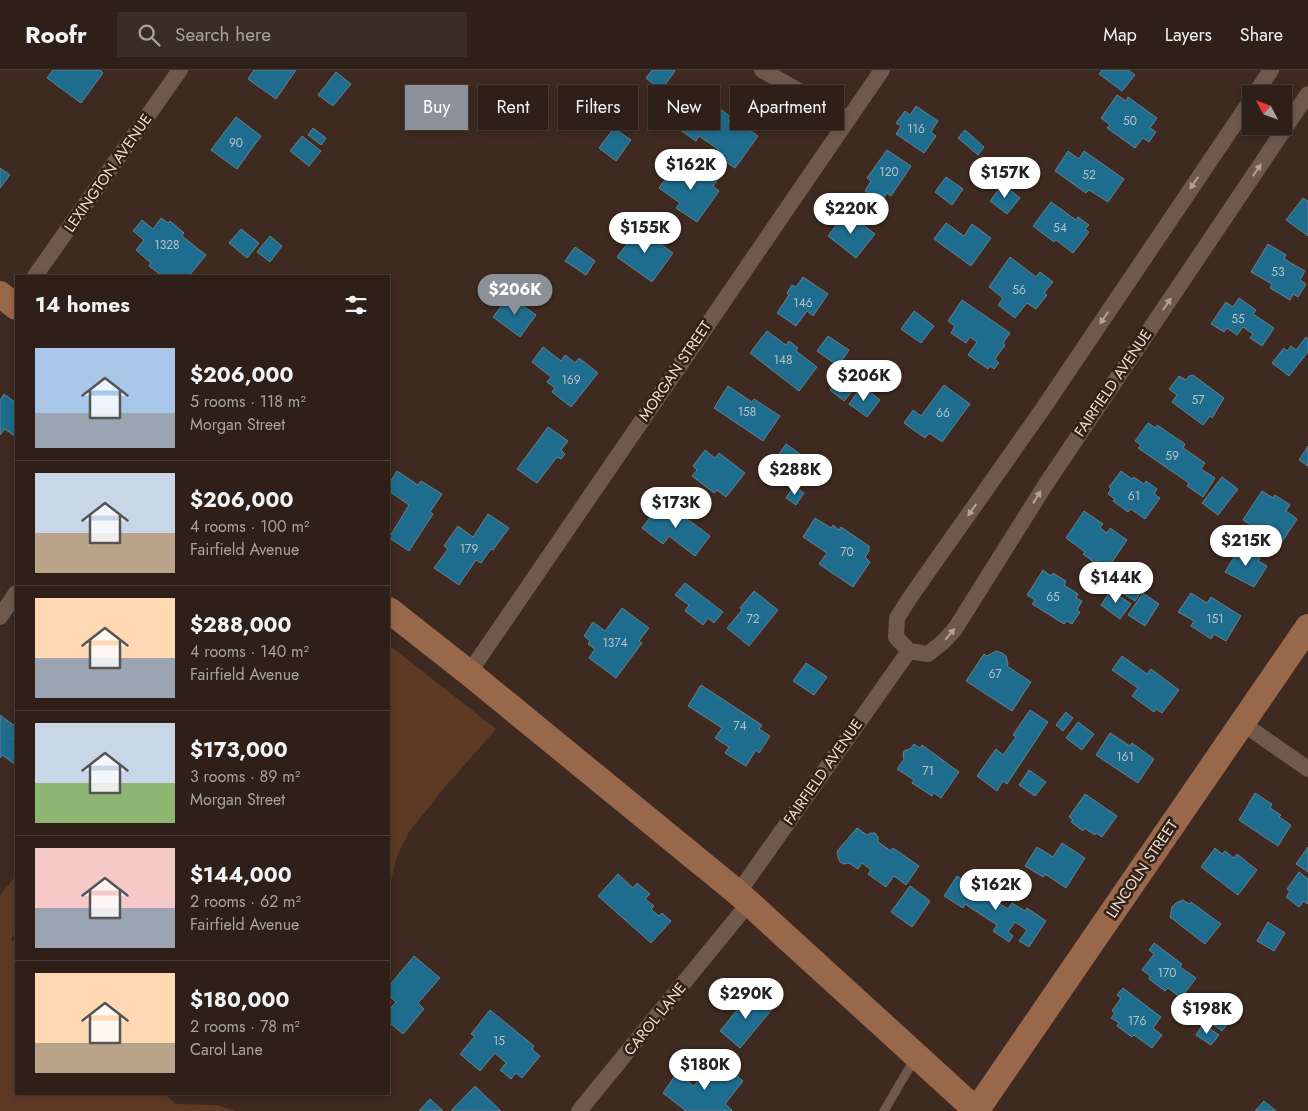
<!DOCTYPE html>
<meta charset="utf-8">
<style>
body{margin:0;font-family:Jost,sans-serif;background:#3a2d25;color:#f1f3f6;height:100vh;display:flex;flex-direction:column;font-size:19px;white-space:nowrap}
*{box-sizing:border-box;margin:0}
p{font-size:16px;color:#a7a3a2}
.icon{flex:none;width:28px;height:28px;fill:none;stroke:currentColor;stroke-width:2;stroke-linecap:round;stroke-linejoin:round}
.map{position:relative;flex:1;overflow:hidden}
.details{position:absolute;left:15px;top:205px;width:375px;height:820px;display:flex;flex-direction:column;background:#2e2018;border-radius:0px;box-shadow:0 2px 8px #0003,0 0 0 1px #493e37}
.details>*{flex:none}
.banner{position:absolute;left:405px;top:15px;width:475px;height:45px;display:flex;gap:10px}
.needle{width:32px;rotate:311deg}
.buttons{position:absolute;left:1242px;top:15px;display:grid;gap:10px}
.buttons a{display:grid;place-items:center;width:50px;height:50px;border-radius:0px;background:#2e2018;box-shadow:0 2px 8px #0003,0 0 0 1px #493e37;font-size:25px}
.price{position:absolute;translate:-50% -42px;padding:0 11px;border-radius:18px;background:#fff;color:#222;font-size:16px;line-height:32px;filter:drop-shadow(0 1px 2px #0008)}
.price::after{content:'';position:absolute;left:50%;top:30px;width:15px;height:11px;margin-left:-8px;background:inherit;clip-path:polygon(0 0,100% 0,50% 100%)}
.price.on{background:#8c9099;color:#fff}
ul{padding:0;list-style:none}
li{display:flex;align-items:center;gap:15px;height:125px;padding:0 20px}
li+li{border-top:1px solid #493e37}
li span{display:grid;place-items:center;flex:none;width:140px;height:100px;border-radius:0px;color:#555}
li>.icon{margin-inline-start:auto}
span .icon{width:60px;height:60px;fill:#fffc;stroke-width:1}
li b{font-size:21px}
h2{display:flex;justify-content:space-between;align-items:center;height:60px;padding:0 20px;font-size:21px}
.tag{padding:0 18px;border-radius:0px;background:#2e2018;box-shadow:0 2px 8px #0003,0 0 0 1px #493e37;font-size:18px;line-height:45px}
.tag.on{background:#8c9099;color:#fff}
header{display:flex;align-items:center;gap:30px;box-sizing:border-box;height:70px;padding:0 25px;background:#2e2018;border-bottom:1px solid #493e37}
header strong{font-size:24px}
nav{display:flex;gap:28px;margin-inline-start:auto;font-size:18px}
.search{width:350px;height:45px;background:#3a2d25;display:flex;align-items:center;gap:12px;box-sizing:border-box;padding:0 18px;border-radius:0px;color:#a7a3a2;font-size:19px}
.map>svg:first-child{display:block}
</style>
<header>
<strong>Roofr</strong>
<div class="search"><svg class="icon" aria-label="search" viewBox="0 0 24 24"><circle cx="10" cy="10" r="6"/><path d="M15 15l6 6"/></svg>Search here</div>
<nav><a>Map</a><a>Layers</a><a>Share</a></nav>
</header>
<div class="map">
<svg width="1308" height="1041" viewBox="0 0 1308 1041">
<rect width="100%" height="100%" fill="#3e2a20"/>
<path fill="#5e3a25" d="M 389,575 L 496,659 L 445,717 L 409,762 L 397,786 L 389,819 Z
M 16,805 L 16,861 L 11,869 L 16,874 L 16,1024 L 165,1024 L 176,1034 L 217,1035 L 236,1041 L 0,1041 L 0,826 Z"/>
<path fill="#1e6d8e" stroke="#68808c" d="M 53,0 L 100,0 L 103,3 L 81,33 L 47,8 Z
M 254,0 L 296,0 L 276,29 L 248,9 Z
M 652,0 L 674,0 L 675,1 L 661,20 L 646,8 Z
M 1102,0 L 1128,0 L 1135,5 L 1122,21 L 1099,4 Z
M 336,2 L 351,14 L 333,36 L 318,25 Z
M 1117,25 L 1126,31 L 1128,27 L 1157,48 L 1150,58 L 1156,62 L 1149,72 L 1143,68 L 1135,78 L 1107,58 L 1110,55 L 1101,48 Z
M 685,31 L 690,35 L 692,33 L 699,38 L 701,35 L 711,42 L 713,40 L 719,44 L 722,40 L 730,47 L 728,51 L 734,55 L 737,51 L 758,66 L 735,98 L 714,84 L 718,79 L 699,66 L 696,71 L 676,57 L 678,54 L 672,49 Z
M 916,36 L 938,51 L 931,62 L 936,66 L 924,83 L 896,64 L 901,56 L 896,53 L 905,41 L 910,45 Z
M 236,47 L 261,66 L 237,99 L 211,80 Z
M 313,58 L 326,68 L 321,75 L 308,65 Z
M 614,58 L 631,70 L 616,91 L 599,78 Z
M 965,60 L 984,77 L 978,85 L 958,68 Z
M 302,66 L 321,81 L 309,96 L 290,81 Z
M 887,80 L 911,96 L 891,126 L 887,123 L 881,132 L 865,121 L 871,111 L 867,108 Z
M 1068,81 L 1079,89 L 1084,81 L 1124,109 L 1108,132 L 1089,120 L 1086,123 L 1055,101 Z
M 675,96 L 691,107 L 695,102 L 700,106 L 707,97 L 720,107 L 713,116 L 719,121 L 697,152 L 676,138 L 680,133 L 659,118 Z
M 0,98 L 10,105 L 0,118 Z
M 946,107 L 963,119 L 952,135 L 935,122 Z
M 1003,114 L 1020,128 L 1007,144 L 990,131 Z
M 1303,128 L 1308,131 L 1308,166 L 1286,150 Z
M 1051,132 L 1076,150 L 1078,147 L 1089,155 L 1085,159 L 1089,162 L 1073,183 L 1056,170 L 1054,172 L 1033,156 Z
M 846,142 L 875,164 L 856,188 L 828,166 Z
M 161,148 L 168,153 L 170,151 L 184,163 L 182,166 L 206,185 L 189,206 L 170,206 L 167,204 L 165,206 L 162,206 L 149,196 L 151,193 L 136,180 L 144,170 L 133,161 L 142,150 L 153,159 Z
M 946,153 L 964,166 L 972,154 L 991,168 L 971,196 L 934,169 Z
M 636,156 L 673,183 L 652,212 L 617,187 L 627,174 L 624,173 Z
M 241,159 L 259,173 L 247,188 L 229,173 Z
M 270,166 L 282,176 L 270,192 L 257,182 Z
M 1268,174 L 1286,185 L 1284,189 L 1305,201 L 1300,210 L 1306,214 L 1298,227 L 1293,224 L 1290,230 L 1270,218 L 1272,214 L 1251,202 Z
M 575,177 L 595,191 L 586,205 L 565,191 Z
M 1010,187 L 1036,207 L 1040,202 L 1053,212 L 1044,223 L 1047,225 L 1036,239 L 1027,233 L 1015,248 L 998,235 L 1003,228 L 989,217 Z
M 803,207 L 828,224 L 813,246 L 807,241 L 796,256 L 777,243 L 789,225 L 787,223 L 792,215 L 796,217 Z
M 509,226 L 536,245 L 520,267 L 493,247 Z
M 1239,228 L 1256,240 L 1253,244 L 1274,258 L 1262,276 L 1250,268 L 1253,264 L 1243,257 L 1237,265 L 1227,258 L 1224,262 L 1211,254 L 1226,232 L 1233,237 Z
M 962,230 L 1010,263 L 1003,273 L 1005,275 L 995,289 L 999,293 L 994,299 L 990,296 L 988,299 L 968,285 L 977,272 L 970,267 L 966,273 L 951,263 L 955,256 L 948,251 Z
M 914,241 L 934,256 L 921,273 L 901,259 Z
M 767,261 L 786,275 L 789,271 L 798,278 L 796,281 L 817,297 L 799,321 L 750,283 Z
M 828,266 L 849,280 L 838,296 L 817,281 Z
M 1306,267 L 1308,269 L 1308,282 L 1289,306 L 1272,293 L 1284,278 L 1287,281 L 1291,276 L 1296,280 Z
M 543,277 L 561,291 L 565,285 L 575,293 L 579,288 L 598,303 L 571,337 L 552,322 L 555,318 L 547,312 L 551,307 L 532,292 Z
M 846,301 L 860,312 L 844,331 L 830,320 Z
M 1193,305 L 1224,328 L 1212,348 L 1210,346 L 1203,355 L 1172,332 L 1177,325 L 1169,319 L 1179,306 L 1186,310 L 1189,306 Z
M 944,315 L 970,334 L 942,372 L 929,363 L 925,368 L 904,353 L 913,340 L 921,346 Z
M 728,316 L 752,332 L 754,329 L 780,346 L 763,371 L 714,338 Z
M 862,316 L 880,330 L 867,347 L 849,334 Z
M 4,324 L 16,333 L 16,367 L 5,359 L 0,365 L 0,330 Z
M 1148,353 L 1156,358 L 1157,355 L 1185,374 L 1183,378 L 1205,393 L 1201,399 L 1215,408 L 1203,427 L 1187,416 L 1189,413 L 1138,378 L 1141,375 L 1135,371 Z
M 548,357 L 568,371 L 561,380 L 565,384 L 561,389 L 557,387 L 537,413 L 517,399 Z
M 786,374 L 803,386 L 791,403 L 774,391 Z
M 1308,376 L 1308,396 L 1299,390 Z
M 705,380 L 715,388 L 719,383 L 745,403 L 726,427 L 717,420 L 714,423 L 692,406 L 697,400 L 693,396 Z
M 397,401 L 418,415 L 421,411 L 442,424 L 430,442 L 433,444 L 409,481 L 389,468 L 409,435 L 389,421 L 389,414 Z
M 1121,401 L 1132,409 L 1134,407 L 1144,414 L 1146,411 L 1157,419 L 1154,424 L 1160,428 L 1145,449 L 1131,439 L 1128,442 L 1113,431 L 1115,429 L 1108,424 L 1111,419 L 1109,417 Z
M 1222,407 L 1238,419 L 1218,445 L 1202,433 Z
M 794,416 L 804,423 L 796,435 L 786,428 Z
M 1262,421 L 1273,428 L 1275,425 L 1290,435 L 1286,441 L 1297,449 L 1282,472 L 1266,462 L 1265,464 L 1243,450 Z
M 663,431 L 710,466 L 695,486 L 669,466 L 663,474 L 642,458 Z
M 1084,441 L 1103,454 L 1100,458 L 1107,463 L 1110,458 L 1127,470 L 1108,498 L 1097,490 L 1095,493 L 1083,484 L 1085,482 L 1066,468 Z
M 488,444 L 509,458 L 493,480 L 491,479 L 481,493 L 476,490 L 459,515 L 434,498 L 448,479 L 444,476 L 458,456 L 473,467 Z
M 815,448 L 831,458 L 833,455 L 839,460 L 841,457 L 869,476 L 869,481 L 865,487 L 870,492 L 853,517 L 819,494 L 827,483 L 803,467 Z
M 1241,476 L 1260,488 L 1258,491 L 1267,496 L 1254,517 L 1225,502 Z
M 1133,493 L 1152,505 L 1135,531 L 1116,519 Z
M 1043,500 L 1051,506 L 1053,503 L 1066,511 L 1064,515 L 1078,524 L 1076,528 L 1082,531 L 1077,540 L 1080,542 L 1072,554 L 1067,551 L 1064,554 L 1032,534 L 1035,530 L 1027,525 Z
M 685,513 L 723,542 L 714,553 L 708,548 L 703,555 L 685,541 L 689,535 L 675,525 Z
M 1111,520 L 1131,534 L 1120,549 L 1101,535 Z
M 754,521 L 778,540 L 749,576 L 727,558 L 742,540 L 740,538 Z
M 1143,523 L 1159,534 L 1145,556 L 1128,545 Z
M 1191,523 L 1207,533 L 1211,527 L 1241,546 L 1226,571 L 1214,564 L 1211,569 L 1191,556 L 1194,551 L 1178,542 Z
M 622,538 L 649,558 L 639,571 L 642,573 L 616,608 L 589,588 L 595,579 L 588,574 L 590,571 L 584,566 L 593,552 L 605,561 Z
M 996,581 L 1002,583 L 1006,586 L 1008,594 L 1007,596 L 1031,612 L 1012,641 L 966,611 L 984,584 L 987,586 Z
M 1122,586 L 1147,604 L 1151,599 L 1179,620 L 1162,643 L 1156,639 L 1154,642 L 1132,626 L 1138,618 L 1112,600 Z
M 806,593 L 827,607 L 814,625 L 793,611 Z
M 701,615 L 762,655 L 759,659 L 770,666 L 759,683 L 756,680 L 746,696 L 725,683 L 729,677 L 715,668 L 722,658 L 688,636 Z
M 1030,640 L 1048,652 L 1007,714 L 1003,711 L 997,721 L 977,706 L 996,679 L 1003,685 L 1016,667 L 1013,665 Z
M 1066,642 L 1073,648 L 1063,661 L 1056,655 Z
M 0,645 L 16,657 L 16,665 L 13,669 L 16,671 L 16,695 L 2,685 L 0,688 Z
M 1078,652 L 1094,664 L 1082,680 L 1066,668 Z
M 1110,663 L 1130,676 L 1132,673 L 1154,689 L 1138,713 L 1096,685 Z
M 914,674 L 920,678 L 922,675 L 959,702 L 941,728 L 934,723 L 932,726 L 912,713 L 914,710 L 897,699 L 904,689 L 903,685 L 904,681 L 911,678 Z
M 1029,700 L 1046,712 L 1035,726 L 1019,715 Z
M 1255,723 L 1272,734 L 1270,738 L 1281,745 L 1279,747 L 1291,755 L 1278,776 L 1239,750 Z
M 1085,724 L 1117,746 L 1102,767 L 1096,763 L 1095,765 L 1084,758 L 1083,761 L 1071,752 L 1073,750 L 1069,747 Z
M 857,758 L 867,765 L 871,763 L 875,763 L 878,767 L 878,772 L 891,781 L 893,778 L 919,796 L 906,815 L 894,806 L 886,817 L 868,804 L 871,800 L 862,793 L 858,799 L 849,793 L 844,794 L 840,792 L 837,784 L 838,780 Z
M 1062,773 L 1085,788 L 1066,818 L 1045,804 L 1043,807 L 1025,796 L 1037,777 L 1053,787 Z
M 1308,777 L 1308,802 L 1296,794 Z
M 1215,778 L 1222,784 L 1225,781 L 1234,788 L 1237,784 L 1257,800 L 1238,825 L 1201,797 Z
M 1299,802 L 1308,809 L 1308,833 L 1307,834 L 1304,831 L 1299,837 L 1286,827 L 1290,821 L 1287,819 Z
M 618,804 L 633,818 L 637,813 L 650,824 L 645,829 L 654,836 L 651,839 L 659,846 L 662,843 L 671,851 L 651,873 L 598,826 Z
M 957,806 L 1008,839 L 1012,833 L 1025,841 L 1027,838 L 1046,851 L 1029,877 L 1019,871 L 1027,860 L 1015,852 L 1008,862 L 1013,866 L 1009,872 L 993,861 L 997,855 L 965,834 L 963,838 L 944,826 Z
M 910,816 L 930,831 L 912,857 L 891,842 Z
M 1183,830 L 1189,834 L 1191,832 L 1221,854 L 1205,874 L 1170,847 L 1172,837 L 1176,833 Z
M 1268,852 L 1285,863 L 1274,881 L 1257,871 Z
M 1154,873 L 1182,894 L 1180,897 L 1196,908 L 1181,928 L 1168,918 L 1165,921 L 1149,909 L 1150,906 L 1142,900 L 1154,884 L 1149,880 Z
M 414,886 L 440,908 L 418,933 L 424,939 L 403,964 L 389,952 L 389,940 L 396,932 L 389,926 L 389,916 Z
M 1123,918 L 1161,947 L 1153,958 L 1162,965 L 1152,978 L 1134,965 L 1132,967 L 1117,956 L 1119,953 L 1111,948 L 1115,943 L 1112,941 L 1121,928 L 1117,925 Z
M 754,922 L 773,938 L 740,978 L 720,961 L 737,940 L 736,939 L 741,933 L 743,935 Z
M 490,940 L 534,976 L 532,979 L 540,986 L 522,1008 L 516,1003 L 511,1009 L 500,1000 L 506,993 L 495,983 L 480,1001 L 460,984 L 475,966 L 471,964 Z
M 1219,944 L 1229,952 L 1222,961 L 1212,954 Z
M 1203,954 L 1219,965 L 1211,975 L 1196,965 Z
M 721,993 L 743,1011 L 725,1034 L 732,1040 L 731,1041 L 686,1041 L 663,1023 L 677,1003 L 694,1016 L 700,1008 L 705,1012 Z
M 475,1016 L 501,1041 L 451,1041 Z
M 430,1029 L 443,1041 L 419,1041 Z
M 1264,1031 L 1276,1041 L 1255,1041 Z"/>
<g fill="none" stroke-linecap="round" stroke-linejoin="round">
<path stroke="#6f594d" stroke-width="9" d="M 884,1041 L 915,988"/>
<path stroke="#6f594d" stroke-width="16" d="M 762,0 L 847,48
M 1255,24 L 1271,0
M 1251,30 L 1042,340 L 911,526 L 897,548 L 896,567 L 909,581 L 928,584 L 943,572 L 955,559 L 1046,414 L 1308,24
M 35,206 L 180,0
M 0,547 L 16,523
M 469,603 L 882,0
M 1242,653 L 1308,699
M 738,823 L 909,581
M 579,1041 L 749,833"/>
<path stroke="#99674a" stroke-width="26" d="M 0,224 L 16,237
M 389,540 L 469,603 L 738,823 L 977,1041
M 976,1041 L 1308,557"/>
</g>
<defs><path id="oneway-solid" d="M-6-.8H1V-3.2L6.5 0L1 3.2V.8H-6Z" transform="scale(1.25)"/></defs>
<g fill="#b4a399">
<use href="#oneway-solid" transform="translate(1257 100) rotate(-56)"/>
<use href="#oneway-solid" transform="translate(1194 113) rotate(124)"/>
<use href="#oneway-solid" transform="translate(1167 234) rotate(-56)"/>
<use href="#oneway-solid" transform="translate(1104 248) rotate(124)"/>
<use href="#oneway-solid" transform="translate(1037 427) rotate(-58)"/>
<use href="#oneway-solid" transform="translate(972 440) rotate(125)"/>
<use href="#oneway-solid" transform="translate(950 564) rotate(-51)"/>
</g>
<g text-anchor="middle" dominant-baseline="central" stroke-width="5" stroke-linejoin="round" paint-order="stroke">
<g font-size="12" fill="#b8c2c6">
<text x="1130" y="51">50</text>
<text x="916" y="59">116</text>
<text x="236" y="73">90</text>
<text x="889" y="102">120</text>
<text x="1089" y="105">52</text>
<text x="1060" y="158">54</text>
<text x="167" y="175">1328</text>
<text x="1278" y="202">53</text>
<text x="1019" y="220">56</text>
<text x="803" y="233">146</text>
<text x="1238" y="249">55</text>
<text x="783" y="290">148</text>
<text x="571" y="310">169</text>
<text x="1198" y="330">57</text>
<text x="747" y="342">158</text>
<text x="943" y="343">66</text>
<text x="1172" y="386">59</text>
<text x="1134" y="426">61</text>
<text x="469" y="479">179</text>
<text x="847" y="482">70</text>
<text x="1053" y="527">65</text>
<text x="753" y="549">72</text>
<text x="1215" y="549">151</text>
<text x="615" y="573">1374</text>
<text x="995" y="604">67</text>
<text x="740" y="656">74</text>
<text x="1125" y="687">161</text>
<text x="928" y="701">71</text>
<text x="1167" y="903">170</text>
<text x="1137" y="951">176</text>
<text x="499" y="971">15</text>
</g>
<g font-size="15" fill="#ecdfd8" stroke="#332116">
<text transform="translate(108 103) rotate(-55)">LEXINGTON AVENUE</text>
<text transform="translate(675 301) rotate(-56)">MORGAN STREET</text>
<text transform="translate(1113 313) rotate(-56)">FAIRFIELD AVENUE</text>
<text transform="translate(823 702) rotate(-55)">FAIRFIELD AVENUE</text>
<text transform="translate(1142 799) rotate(-56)">LINCOLN STREET</text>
<text transform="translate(655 949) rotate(-51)">CAROL LANE</text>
</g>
</g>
</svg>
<div class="buttons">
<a><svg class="needle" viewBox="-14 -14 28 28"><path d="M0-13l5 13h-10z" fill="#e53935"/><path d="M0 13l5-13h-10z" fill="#a7a3a2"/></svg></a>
</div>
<b class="price" style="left:691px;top:121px">$162K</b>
<b class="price" style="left:1005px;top:129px">$157K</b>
<b class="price" style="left:851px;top:165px">$220K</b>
<b class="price" style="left:645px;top:184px">$155K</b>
<b class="price on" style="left:515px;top:246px">$206K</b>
<b class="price" style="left:864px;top:332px">$206K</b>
<b class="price" style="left:795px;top:426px">$288K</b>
<b class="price" style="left:676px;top:459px">$173K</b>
<b class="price" style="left:1246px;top:497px">$215K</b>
<b class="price" style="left:1116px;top:534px">$144K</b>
<b class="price" style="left:996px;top:841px">$162K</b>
<b class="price" style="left:746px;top:950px">$290K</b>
<b class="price" style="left:1207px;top:965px">$198K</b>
<b class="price" style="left:705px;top:1021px">$180K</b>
<div class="banner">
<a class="tag on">Buy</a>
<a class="tag">Rent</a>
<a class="tag">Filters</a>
<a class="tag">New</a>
<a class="tag">Apartment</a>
</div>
<section class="details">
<h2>14 homes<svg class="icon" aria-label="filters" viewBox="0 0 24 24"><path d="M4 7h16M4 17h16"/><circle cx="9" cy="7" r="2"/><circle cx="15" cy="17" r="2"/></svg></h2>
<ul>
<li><span style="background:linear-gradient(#a9c7e8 65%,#9aa5b1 0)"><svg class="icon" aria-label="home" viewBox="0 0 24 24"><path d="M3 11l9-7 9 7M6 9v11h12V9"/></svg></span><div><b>$206,000</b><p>5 rooms · 118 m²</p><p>Morgan Street</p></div></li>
<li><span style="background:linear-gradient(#c9d6e8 60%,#b9a48a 0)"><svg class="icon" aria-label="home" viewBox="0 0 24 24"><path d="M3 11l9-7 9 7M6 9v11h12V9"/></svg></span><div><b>$206,000</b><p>4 rooms · 100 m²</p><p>Fairfield Avenue</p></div></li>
<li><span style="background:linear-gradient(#ffd9b3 60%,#9aa5b1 0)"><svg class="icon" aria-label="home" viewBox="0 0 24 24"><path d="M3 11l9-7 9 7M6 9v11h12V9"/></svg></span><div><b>$288,000</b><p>4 rooms · 140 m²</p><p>Fairfield Avenue</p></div></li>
<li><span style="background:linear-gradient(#c9d6e8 60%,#8fb573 0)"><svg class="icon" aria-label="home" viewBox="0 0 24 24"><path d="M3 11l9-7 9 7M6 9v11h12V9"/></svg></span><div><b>$173,000</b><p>3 rooms · 89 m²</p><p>Morgan Street</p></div></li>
<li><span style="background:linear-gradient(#f6c9c9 60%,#9aa5b1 0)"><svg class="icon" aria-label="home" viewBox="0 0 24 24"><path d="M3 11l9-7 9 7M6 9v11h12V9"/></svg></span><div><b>$144,000</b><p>2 rooms · 62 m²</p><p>Fairfield Avenue</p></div></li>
<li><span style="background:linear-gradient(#ffd9b3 70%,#b9a48a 0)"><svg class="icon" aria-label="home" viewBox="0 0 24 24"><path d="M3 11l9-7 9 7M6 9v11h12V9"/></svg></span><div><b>$180,000</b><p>2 rooms · 78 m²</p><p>Carol Lane</p></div></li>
</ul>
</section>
</div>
